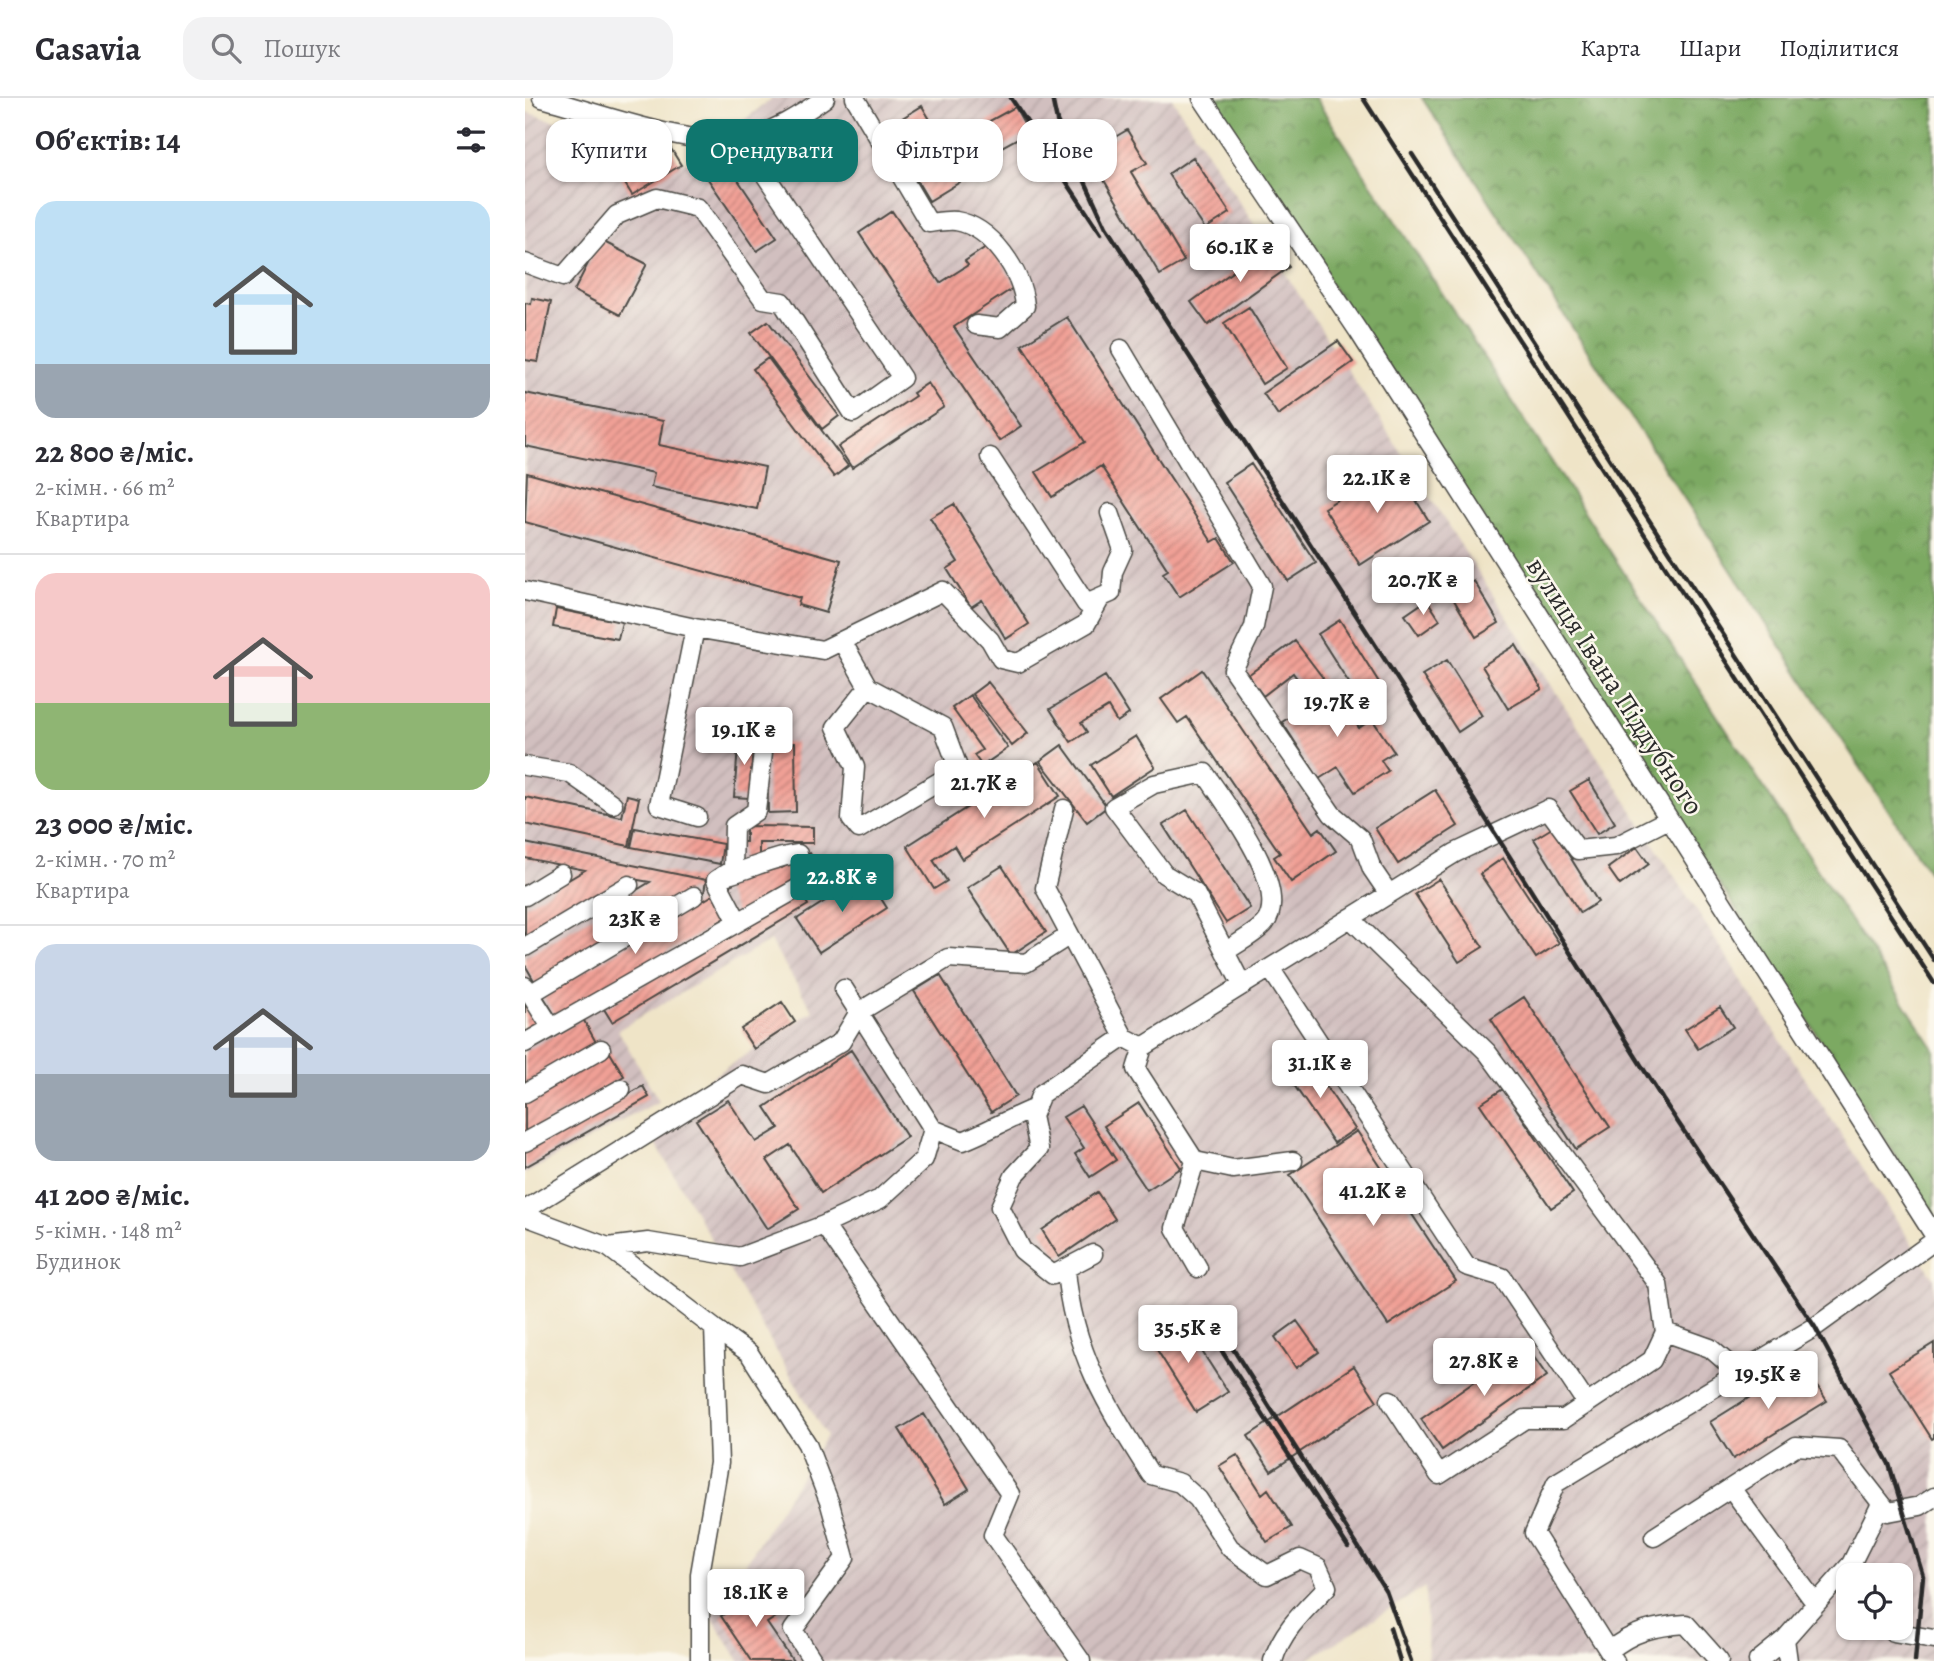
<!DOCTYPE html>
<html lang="uk">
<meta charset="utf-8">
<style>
body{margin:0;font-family:Alegreya,serif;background:#f2f2f3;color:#2b2b33;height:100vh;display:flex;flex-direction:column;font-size:26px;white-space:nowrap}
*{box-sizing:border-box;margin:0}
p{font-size:23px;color:#7c7c81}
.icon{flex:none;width:38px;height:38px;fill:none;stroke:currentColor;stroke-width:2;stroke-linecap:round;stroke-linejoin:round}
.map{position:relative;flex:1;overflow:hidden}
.sheet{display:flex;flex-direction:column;background:#fff;width:525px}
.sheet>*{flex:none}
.hud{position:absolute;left:21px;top:21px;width:665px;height:63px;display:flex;gap:14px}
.tools{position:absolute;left:1311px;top:1465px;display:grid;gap:14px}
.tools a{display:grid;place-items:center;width:77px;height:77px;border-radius:14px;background:#fff;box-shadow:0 2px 5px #0004;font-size:35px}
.price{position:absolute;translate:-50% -60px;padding:0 16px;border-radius:7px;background:#fff;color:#222;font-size:23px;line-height:46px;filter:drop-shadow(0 2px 4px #0008)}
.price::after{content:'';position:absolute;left:50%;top:42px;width:21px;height:16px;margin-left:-10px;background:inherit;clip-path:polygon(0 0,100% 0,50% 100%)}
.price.active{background:#0f766e;color:#fff}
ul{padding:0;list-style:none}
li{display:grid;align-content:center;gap:14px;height:371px;padding:0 35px}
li+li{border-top:2px solid #e1e1e2}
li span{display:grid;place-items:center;height:217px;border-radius:21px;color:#555}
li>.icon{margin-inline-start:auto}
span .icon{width:126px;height:126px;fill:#fffc;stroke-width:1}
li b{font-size:30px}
h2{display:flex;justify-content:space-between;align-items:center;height:84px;padding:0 35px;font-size:30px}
.tag{padding:0 24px;border-radius:21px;background:#fff;box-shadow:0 2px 5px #0004;font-size:24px;line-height:63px}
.tag.active{background:#0f766e;color:#fff}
header{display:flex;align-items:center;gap:42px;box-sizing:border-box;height:98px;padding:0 35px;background:#fff;border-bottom:2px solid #e1e1e2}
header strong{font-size:33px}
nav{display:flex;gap:38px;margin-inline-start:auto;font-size:24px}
.search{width:490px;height:63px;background:#f2f2f3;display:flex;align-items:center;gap:18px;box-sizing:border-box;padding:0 24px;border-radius:21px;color:#7c7c81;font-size:26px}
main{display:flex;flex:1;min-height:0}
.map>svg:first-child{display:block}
</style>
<header>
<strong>Casavia</strong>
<div class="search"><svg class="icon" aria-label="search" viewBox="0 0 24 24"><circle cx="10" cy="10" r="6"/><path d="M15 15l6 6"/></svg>Пошук</div>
<nav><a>Карта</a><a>Шари</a><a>Поділитися</a></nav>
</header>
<main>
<section class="sheet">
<h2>Об’єктів: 14<svg class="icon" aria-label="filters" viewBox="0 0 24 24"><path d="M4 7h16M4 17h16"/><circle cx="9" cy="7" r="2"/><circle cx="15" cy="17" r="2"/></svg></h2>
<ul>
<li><span style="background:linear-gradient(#bfe0f5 75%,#9aa5b1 0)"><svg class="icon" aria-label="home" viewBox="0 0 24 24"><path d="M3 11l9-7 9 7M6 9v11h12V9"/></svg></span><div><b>22 800 ₴/міс.</b><p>2-кімн. · 66 m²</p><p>Квартира</p></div></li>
<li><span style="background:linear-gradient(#f6c9c9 60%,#8fb573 0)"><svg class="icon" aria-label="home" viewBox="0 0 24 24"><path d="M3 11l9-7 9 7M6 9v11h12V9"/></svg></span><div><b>23 000 ₴/міс.</b><p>2-кімн. · 70 m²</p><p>Квартира</p></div></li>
<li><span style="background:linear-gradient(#c9d6e8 60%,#9aa5b1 0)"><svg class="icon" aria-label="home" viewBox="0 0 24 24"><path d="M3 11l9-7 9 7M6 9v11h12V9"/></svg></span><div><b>41 200 ₴/міс.</b><p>5-кімн. · 148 m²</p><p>Будинок</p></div></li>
</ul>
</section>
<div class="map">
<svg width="1409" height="1563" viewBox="0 0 1409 1563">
<defs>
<pattern id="industrial-furrows" width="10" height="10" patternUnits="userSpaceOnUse" patternTransform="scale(1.75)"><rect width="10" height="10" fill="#d1bfbf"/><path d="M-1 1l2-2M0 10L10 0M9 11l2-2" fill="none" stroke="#b4a4a4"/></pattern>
<pattern id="forest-crowns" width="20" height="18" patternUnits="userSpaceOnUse" patternTransform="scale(1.75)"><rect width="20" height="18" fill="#7ca962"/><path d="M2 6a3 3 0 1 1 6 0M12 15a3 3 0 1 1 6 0" fill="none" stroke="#668a51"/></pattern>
<pattern id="building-hatch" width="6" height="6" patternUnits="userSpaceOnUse" patternTransform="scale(1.75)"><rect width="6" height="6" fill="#f1a096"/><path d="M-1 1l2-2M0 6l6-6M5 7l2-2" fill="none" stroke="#c3837b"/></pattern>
</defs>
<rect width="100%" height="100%" fill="#fbf7ec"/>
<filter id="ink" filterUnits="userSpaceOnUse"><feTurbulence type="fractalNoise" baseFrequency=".0143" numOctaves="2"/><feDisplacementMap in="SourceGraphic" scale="14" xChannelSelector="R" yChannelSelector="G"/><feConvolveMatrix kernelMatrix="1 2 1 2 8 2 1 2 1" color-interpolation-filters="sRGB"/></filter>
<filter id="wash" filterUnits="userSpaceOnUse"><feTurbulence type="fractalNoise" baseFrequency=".00686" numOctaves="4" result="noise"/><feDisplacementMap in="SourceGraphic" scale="28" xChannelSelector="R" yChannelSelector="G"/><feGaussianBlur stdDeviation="1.57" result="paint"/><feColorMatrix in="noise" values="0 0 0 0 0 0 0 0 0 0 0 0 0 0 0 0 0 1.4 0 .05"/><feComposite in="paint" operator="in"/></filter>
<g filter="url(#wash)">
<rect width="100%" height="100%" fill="#efe4c7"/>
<path fill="url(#industrial-furrows)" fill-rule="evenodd" d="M 248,0 L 647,0 L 1409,1180 L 1409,1563 L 903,1563 L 900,1489 L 781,1563 L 214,1563 L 187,1519 L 301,1338 L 118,1024 L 288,913 L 245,843 L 93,932 L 134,1003 L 0,1076 L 0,18 L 1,14 L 162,65 ZM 1323,1477 L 1376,1477 L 1376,1530 L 1323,1530 Z"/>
<path fill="url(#forest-crowns)" stroke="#546a46" stroke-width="2" d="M 685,0 L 790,0 L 1409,951 L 1409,1117 Z
M 897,0 L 1409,0 L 1409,782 Z"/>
<g id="blocks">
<path fill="url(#building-hatch)" d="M 397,8 L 440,81 L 404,103 L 361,30 Z
M 490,9 L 504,34 L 475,50 L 461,25 Z
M 602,32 L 622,65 L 606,74 L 659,163 L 635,177 L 563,55 Z
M 143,46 L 156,67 L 107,97 L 94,76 Z
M 668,59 L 705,115 L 680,131 L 643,76 Z
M 203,67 L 252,140 L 232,153 L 183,81 Z
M 367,113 L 415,185 L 443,167 L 440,163 L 464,147 L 491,188 L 429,229 L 496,328 L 474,343 L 334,135 Z
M 75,142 L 122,166 L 95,217 L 49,193 Z
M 747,145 L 764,169 L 683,227 L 666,204 Z
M 7,200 L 26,204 L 13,264 L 0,262 L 0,205 L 6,206 Z
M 724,209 L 762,270 L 737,286 L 699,225 Z
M 542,219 L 687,444 L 694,440 L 709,464 L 654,499 L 638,475 L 643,472 L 576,368 L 527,399 L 511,374 L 560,344 L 497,247 Z
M 243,223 L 314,318 L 297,331 L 226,235 Z
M 813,243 L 828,264 L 753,317 L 738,295 Z
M 243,260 L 323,368 L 309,379 L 228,271 Z
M 403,285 L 419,309 L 327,370 L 313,349 L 390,298 L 388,295 Z
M 0,295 L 138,323 L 134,347 L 240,369 L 232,411 L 126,389 L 129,375 L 0,348 Z
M 726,366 L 791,465 L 763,483 L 699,384 Z
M 869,367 L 904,423 L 835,467 L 799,410 Z
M 2,375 L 316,462 L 301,515 L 273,507 L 275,500 L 0,424 Z
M 429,406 L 504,526 L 481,541 L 457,502 L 446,509 L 422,471 L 433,464 L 405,420 Z
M 949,483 L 974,525 L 951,539 L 926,497 Z
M 902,502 L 915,522 L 894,537 L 880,517 Z
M 31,511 L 97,524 L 93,541 L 28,529 Z
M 815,522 L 855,586 L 833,599 L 793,536 Z
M 770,543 L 798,580 L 781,593 L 768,575 L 738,598 L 723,577 Z
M 991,547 L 1017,591 L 983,611 L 957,568 Z
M 922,562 L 957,618 L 933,634 L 897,577 Z
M 677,572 L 788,735 L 795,730 L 811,753 L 766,784 L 749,759 L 755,755 L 662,619 L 653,625 L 636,601 Z
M 580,578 L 604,616 L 592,624 L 583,609 L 556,625 L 562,634 L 546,644 L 525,611 Z
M 803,583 L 834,630 L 847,621 L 869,654 L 856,662 L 863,673 L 830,694 L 813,669 L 794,681 L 757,624 L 776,612 L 771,604 Z
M 463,584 L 503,635 L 487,648 L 447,596 Z
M 445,597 L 483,650 L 457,668 L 449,657 L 457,652 L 427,610 Z
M 214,637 L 229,639 L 224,700 L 209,699 Z
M 611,638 L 630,669 L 586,698 L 566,667 Z
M 242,645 L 270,645 L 271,714 L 243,715 Z
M 537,647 L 582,709 L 562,724 L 515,663 Z
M 513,664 L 535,698 L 437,761 L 429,748 L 408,762 L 422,783 L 409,791 L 382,748 Z
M 1064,682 L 1090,725 L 1072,736 L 1045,693 Z
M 910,692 L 933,728 L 873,766 L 850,730 Z
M 102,697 L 114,700 L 104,748 L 0,726 L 0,699 L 97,719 Z
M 662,712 L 725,810 L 701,825 L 638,727 Z
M 221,728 L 288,729 L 288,745 L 234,745 L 234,763 L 216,763 L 216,744 L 221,744 Z
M 110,730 L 198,746 L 195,766 L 106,749 Z
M 1027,730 L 1073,804 L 1055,815 L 1009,741 Z
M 0,745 L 181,782 L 179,795 L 165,792 L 11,886 L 0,867 L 0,859 L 125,784 L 102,780 L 0,841 L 0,808 L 60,772 L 0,760 Z
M 1112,749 L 1124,766 L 1095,787 L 1083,770 Z
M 285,755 L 294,773 L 212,816 L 199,790 L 253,762 L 257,770 Z
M 978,760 L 1034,845 L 1011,860 L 955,776 Z
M 477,768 L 521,834 L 486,857 L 442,790 Z
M 341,777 L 362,810 L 294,854 L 272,821 Z
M 914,781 L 958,849 L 934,864 L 890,796 Z
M 277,796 L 283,807 L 87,924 L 79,911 L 262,800 Z
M 188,797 L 202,819 L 32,920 L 18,898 Z
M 415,877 L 491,998 L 466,1014 L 389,893 Z
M 999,899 L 1085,1029 L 1051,1051 L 966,921 Z
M 0,903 L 15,928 L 0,937 Z
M 257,904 L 270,924 L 229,951 L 216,931 Z
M 1195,909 L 1208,929 L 1173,951 L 1160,931 Z
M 58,921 L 72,946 L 0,987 L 0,954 Z
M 326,952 L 382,1039 L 296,1095 L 265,1047 L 242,1062 L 274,1111 L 242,1131 L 171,1022 L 203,1002 L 231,1044 L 254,1030 L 240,1009 Z
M 84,953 L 99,978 L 0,1037 L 0,1003 Z
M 781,959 L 830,1031 L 809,1045 L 760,974 Z
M 118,988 L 124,999 L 0,1069 L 0,1054 Z
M 978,991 L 1048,1095 L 1026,1110 L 955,1006 Z
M 614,1005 L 656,1070 L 622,1092 L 579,1028 Z
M 556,1008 L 591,1062 L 565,1079 L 550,1056 L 559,1050 L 538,1019 Z
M 832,1033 L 931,1183 L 863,1227 L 765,1077 Z
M 572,1094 L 590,1121 L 534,1159 L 517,1132 Z
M 655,1219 L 703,1294 L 671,1314 L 624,1239 Z
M 772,1223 L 794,1254 L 771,1270 L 750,1239 Z
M 1409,1245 L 1409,1340 L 1407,1341 L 1364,1273 Z
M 1001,1248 L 1022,1278 L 917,1352 L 896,1321 Z
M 1278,1266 L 1302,1303 L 1208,1361 L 1185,1324 Z
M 829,1268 L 852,1303 L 746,1373 L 723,1338 Z
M 399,1316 L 444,1391 L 420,1406 L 374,1331 Z
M 712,1357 L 737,1396 L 743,1391 L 767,1429 L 742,1444 L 694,1368 Z
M 237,1491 L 254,1517 L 242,1525 L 268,1563 L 226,1563 L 196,1518 Z"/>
</g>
</g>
<g filter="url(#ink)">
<use href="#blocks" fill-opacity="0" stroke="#484742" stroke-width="2"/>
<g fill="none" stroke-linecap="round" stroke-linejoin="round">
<defs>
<path id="minor" d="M 17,0 C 67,13 170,51 218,41 C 249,34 274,18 300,0
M 330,0 L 404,125 C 412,124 423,122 431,123 C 467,129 497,174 500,208 L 475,230 L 451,227
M 677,0 L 834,234 L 1409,1137
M 0,165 L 38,179 L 92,117 L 132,100 L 173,110 L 238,201 L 257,204 L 328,315 L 377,280 L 216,41
M 596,251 L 737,488 L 729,529 L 708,572 L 807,716 L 836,741 L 847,771 L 864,796
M 465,359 L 561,506 L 586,495 L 588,474 L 598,452 L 585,415
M 0,493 L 170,530 L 298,552 L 418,493 L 465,542 L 476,561 L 493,565 L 561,526 L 575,501
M 170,530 L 134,707 L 172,719
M 317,543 L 343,589 L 311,629 L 330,669 L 326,721 L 334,731 L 434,672 L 418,629 L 343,589
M 0,668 L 44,675 L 88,706
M 539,711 L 520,790 L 599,939 L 618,949 L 930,755 L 1023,711 L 1053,752 L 1091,748 L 1144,721
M 199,778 C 225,772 246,759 273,756
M 0,798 L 36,776
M 825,820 L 962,954 L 1133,1186 L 1140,1234 L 1185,1250 L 1214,1275
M 212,822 L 191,782 L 208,771 L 209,728 L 231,713 L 238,654
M 0,849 L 104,787
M 700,854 C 712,845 731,836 740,825 C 767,790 699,705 680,675 L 629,686 L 589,709 L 639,776 L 670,795 L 717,887
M 745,870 L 941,1168 L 977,1179 L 1062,1306
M 0,888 L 26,929
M 5,896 L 169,798
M 0,945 L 291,780
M 618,949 L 611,971 L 670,1063 L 708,1071 L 768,1063
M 0,995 L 76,951
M 408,1031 L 438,1043 C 463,1033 485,1020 510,1010
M 0,1044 L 96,991
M 670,1063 L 650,1130 L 673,1170
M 0,1112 L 217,977 L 244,986 L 316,944 L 334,914 L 423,860 L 501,865 L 545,837
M 0,1118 L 83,1149 L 189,1230 L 194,1365 L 175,1476 L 175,1563
M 299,1127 L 485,1396 L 468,1437 L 556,1563
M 83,1149 L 123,1144 L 215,1159 L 299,1127 L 355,1101 L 399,1061 L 408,1031 L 319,891
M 568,1156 L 528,1177 L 497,1152 L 475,1109 L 489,1078 L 514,1051 L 507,1018 L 516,996 L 599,939
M 541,1171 C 547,1253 583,1309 626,1377 L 655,1385 L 673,1401 L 705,1450 L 742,1477 L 775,1461 L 793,1469 L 802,1489 C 780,1512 757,1532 748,1563
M 189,1230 L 224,1255 L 282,1346 L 305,1406 L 320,1460 L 268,1532 L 288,1563
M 865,1302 L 914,1377 L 1000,1321 L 1039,1321 L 1127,1262 L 1140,1234
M 1206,1390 L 1291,1506
M 1129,1439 L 1271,1348 L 1314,1351 L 1363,1414 L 1395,1408 L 1409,1399
M 1368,1534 L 1409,1541
M 1084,1553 C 1108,1533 1131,1528 1161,1526 L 1194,1563
M 1090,1563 L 1009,1435 L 1031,1385 L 1290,1229 L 1409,1143
M 1233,1563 L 1260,1541
M 1263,1563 L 1260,1541 L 1326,1466 L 1356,1406"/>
</defs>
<use href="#minor" stroke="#484742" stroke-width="21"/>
<use href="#minor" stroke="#fff" stroke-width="18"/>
<path stroke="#2b2b2b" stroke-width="4.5" d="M 486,0 L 576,136
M 527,0 L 532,23 L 581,129 L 891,610 L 1138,1002 L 1290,1229 L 1364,1366 L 1398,1478 L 1390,1563
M 838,0 L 1409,885
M 887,56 L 1409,862
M 691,1224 L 861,1493 L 886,1563
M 682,1230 L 823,1449
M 865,1530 L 875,1563"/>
</g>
</g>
<g text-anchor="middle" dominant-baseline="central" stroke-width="5" stroke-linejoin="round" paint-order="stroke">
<g font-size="28" fill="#2b2b2b" stroke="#fbf7ec">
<text transform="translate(1090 588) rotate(57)">вулиця Івана Піддубного</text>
</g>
</g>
</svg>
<div class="tools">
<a><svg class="icon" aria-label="locate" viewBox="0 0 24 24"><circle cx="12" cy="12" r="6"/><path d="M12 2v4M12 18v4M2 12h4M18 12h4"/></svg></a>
</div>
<b class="price" style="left:715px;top:186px">60.1K ₴</b>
<b class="price" style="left:852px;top:417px">22.1K ₴</b>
<b class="price" style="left:898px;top:519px">20.7K ₴</b>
<b class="price" style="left:812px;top:641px">19.7K ₴</b>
<b class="price" style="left:219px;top:669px">19.1K ₴</b>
<b class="price" style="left:459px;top:722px">21.7K ₴</b>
<b class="price active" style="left:317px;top:816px">22.8K ₴</b>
<b class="price" style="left:110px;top:858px">23K ₴</b>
<b class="price" style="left:795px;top:1002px">31.1K ₴</b>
<b class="price" style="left:848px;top:1130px">41.2K ₴</b>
<b class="price" style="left:663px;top:1267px">35.5K ₴</b>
<b class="price" style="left:959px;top:1300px">27.8K ₴</b>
<b class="price" style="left:1243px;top:1313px">19.5K ₴</b>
<b class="price" style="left:231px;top:1531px">18.1K ₴</b>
<div class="hud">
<a class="tag">Купити</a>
<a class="tag active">Орендувати</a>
<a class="tag">Фільтри</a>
<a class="tag">Нове</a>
</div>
</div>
</main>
